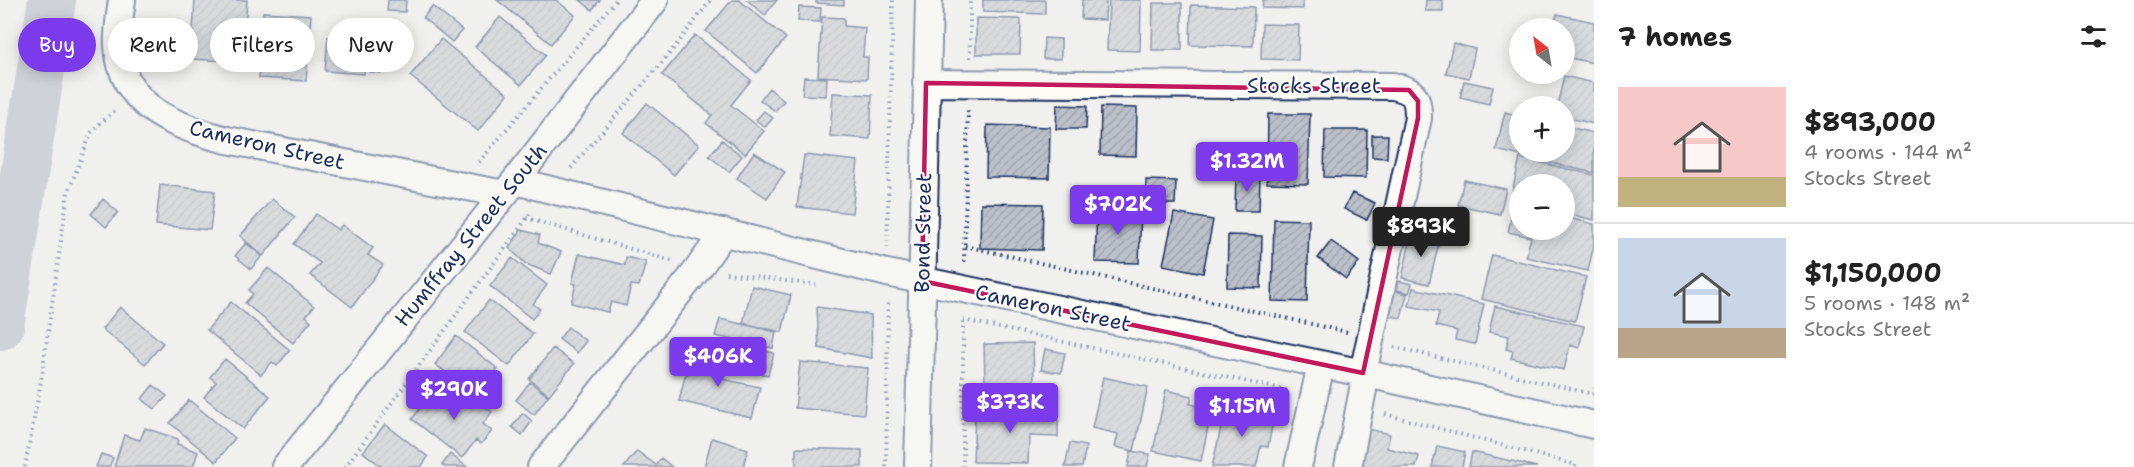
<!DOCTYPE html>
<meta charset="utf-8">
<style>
body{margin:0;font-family:"Shantell Sans",sans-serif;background:#f6f6f6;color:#222;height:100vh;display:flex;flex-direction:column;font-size:22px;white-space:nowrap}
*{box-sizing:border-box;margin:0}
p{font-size:20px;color:#767676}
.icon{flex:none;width:33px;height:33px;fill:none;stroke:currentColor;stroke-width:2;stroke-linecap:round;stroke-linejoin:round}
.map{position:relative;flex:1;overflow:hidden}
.side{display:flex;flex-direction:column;background:#fff;width:540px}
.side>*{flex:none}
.banner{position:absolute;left:18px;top:18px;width:570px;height:54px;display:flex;gap:12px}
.needle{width:39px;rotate:329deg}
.tools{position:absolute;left:1509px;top:18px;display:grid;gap:12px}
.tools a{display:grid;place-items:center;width:66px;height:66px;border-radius:50%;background:#fff;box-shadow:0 3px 15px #0003;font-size:30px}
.price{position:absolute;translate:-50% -51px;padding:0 14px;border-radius:6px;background:#7c3aed;color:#fff;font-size:20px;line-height:39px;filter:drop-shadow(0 2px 3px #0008)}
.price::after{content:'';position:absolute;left:50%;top:36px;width:18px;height:14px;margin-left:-9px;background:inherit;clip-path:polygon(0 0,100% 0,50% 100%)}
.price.active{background:#222;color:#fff}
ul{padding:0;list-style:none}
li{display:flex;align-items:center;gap:18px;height:150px;padding:0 24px}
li+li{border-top:2px solid #e0e0e0}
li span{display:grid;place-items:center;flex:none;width:168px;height:120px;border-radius:0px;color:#555}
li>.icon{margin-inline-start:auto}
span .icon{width:72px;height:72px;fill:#fffc;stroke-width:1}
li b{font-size:26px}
h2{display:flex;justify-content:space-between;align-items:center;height:72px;padding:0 24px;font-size:26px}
.tag{padding:0 21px;border-radius:27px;background:#fff;box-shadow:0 3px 15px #0003;font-size:21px;line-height:54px}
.tag.active{background:#7c3aed;color:#fff}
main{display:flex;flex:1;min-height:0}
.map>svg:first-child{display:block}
</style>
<main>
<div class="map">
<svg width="1594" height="467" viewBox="0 0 1594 467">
<defs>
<pattern id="building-hatch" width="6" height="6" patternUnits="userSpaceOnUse" patternTransform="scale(1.5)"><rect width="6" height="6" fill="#bbc0ca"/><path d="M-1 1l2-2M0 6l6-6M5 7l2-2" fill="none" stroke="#a0a5b0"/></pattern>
</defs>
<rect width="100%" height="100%" fill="#f0f0ee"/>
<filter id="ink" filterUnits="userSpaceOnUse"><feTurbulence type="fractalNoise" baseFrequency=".0167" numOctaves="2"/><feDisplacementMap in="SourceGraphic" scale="12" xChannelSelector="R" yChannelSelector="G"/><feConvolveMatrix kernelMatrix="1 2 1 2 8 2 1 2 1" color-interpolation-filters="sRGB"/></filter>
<g filter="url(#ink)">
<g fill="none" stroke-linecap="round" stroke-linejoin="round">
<path stroke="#a7adbd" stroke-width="48" d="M 0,326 L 52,0"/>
</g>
<path fill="url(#building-hatch)" stroke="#1b2f5e" stroke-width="1.5" d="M 195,0 L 247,0 L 243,62 L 191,59 Z
M 388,0 L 406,0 L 405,12 L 387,11 Z
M 497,0 L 556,0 L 575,15 L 551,44 Z
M 580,0 L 600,0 L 592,10 Z
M 732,0 L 739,0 L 786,38 L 757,73 L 706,31 Z
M 747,0 L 777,0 L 765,15 Z
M 816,0 L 844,0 L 844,5 L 816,3 Z
M 983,0 L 1045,0 L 1045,14 L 983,12 Z
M 1082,0 L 1106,0 L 1105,20 L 1081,19 Z
M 1109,0 L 1141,0 L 1140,51 L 1107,50 Z
M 1263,0 L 1303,0 L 1303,9 L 1262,8 Z
M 1426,0 L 1443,0 L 1443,11 L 1425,11 Z
M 1153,3 L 1182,3 L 1182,50 L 1152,50 Z
M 1191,5 L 1254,7 L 1253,46 L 1190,45 Z
M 432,6 L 462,30 L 452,42 L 423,18 Z
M 799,7 L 821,8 L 820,22 L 798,21 Z
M 263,12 L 311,15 L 306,81 L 259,78 Z
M 1557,14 L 1594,22 L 1594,63 L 1564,57 L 1564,28 L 1553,28 Z
M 500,17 L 546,55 L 521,85 L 475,47 Z
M 822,17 L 844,18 L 844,26 L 865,28 L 863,57 L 868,57 L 867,79 L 818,76 Z
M 976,18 L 1021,19 L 1020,54 L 976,54 Z
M 1262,24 L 1299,25 L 1298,60 L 1261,59 Z
M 695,35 L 751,80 L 731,105 L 764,131 L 745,154 L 706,123 L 712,115 L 662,75 Z
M 328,37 L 367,40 L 364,74 L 325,71 Z
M 1044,38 L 1061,39 L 1061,59 L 1043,59 Z
M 441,39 L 508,94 L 478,131 L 410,76 Z
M 1453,43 L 1475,49 L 1469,78 L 1446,73 Z
M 371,46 L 384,47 L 381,73 L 369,72 Z
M 1564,76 L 1594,83 L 1594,124 L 1564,117 L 1564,106 L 1557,106 Z
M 804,77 L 827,78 L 826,96 L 802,95 Z
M 1464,81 L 1493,87 L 1489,104 L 1460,97 Z
M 769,88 L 784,101 L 775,111 L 760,100 Z
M 833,93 L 872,95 L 870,139 L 830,136 Z
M 647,103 L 699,145 L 674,175 L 623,133 Z
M 1057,105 L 1087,106 L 1086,129 L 1056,129 Z
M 1101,107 L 1137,108 L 1136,156 L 1100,155 Z
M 764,111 L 773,118 L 765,127 L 756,120 Z
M 1505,112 L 1520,116 L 1520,152 L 1564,152 L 1564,126 L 1594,133 L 1594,173 L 1496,150 Z
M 1268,114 L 1310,114 L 1308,184 L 1267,183 Z
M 987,125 L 1050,127 L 1049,178 L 986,177 Z
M 1325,130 L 1367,130 L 1366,178 L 1324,177 Z
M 1372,135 L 1388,135 L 1387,158 L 1372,157 Z
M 722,140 L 742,156 L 729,172 L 709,156 Z
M 754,152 L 785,172 L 767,198 L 737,178 Z
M 804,155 L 858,161 L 852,213 L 797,207 Z
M 1520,158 L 1594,175 L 1594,220 L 1564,213 L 1564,184 L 1520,184 L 1520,203 L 1510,201 Z
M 1236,174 L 1260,175 L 1259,211 L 1235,211 Z
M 1146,180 L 1176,181 L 1175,204 L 1146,204 Z
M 1464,180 L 1506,189 L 1500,214 L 1458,205 Z
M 160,185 L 215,191 L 210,230 L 156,225 Z
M 1352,193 L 1375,203 L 1367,220 L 1344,209 Z
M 103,199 L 118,212 L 106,227 L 91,214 Z
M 272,199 L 295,217 L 263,256 L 240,236 Z
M 981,203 L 1043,204 L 1042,250 L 980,248 Z
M 1514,205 L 1520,207 L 1520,230 L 1564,230 L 1564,217 L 1594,224 L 1594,244 L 1588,271 L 1526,257 L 1531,237 L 1508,232 Z
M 1097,208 L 1141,209 L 1139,263 L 1095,262 Z
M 1174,213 L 1213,220 L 1203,273 L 1163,265 Z
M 316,214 L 338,230 L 342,225 L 373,248 L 368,255 L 383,265 L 352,307 L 310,275 L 320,263 L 294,244 Z
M 1419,214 L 1460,223 L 1456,242 L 1415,233 Z
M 1274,219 L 1309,220 L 1307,302 L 1272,301 Z
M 521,230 L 540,235 L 538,243 L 561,252 L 551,274 L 526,264 L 509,248 Z
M 1412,233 L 1440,239 L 1429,284 L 1402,278 Z
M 1228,235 L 1262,236 L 1261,288 L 1227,287 Z
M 1331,241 L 1359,262 L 1346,279 L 1318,258 Z
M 246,243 L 262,256 L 251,269 L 235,256 Z
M 579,254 L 625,265 L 626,257 L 646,262 L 639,286 L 631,285 L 626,306 L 611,302 L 608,312 L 571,303 L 576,284 L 572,283 Z
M 1492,255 L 1586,277 L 1575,321 L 1481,299 Z
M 512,258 L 547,285 L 533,304 L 540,309 L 532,319 L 490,286 Z
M 268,268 L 314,306 L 306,316 L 311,321 L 293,343 L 245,303 L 253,294 L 249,290 Z
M 1399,281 L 1412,284 L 1409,293 L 1397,290 Z
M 752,286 L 791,295 L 782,332 L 743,323 Z
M 1413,288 L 1484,304 L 1475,344 L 1455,340 L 1457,331 L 1436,326 L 1439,312 L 1409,306 Z
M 1395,291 L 1407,294 L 1401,318 L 1390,316 Z
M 489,300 L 533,334 L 509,366 L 465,332 Z
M 231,302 L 290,350 L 277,366 L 272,362 L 261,375 L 207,330 Z
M 1495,306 L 1584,326 L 1579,348 L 1570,345 L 1564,370 L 1511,358 L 1513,351 L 1506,349 L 1509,336 L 1489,332 Z
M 120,307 L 163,343 L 145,364 L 102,329 Z
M 817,307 L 871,315 L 872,358 L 819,348 Z
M 720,319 L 776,332 L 773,348 L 715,336 Z
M 568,327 L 586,341 L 577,353 L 559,339 Z
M 456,336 L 498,369 L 477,396 L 435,364 Z
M 1033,343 L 1034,382 L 985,384 L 984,344 Z
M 750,347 L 774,353 L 768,375 L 745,370 Z
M 553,348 L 574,364 L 549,395 L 529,379 Z
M 715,348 L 732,363 L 722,379 L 760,387 L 752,418 L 679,401 L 685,376 Z
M 1045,349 L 1065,353 L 1061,373 L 1041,370 Z
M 225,359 L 270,396 L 243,429 L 204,397 L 216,382 L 210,377 Z
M 800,362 L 868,368 L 864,414 L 795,408 Z
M 1103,377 L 1148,387 L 1134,451 L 1115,447 L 1118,434 L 1092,428 Z
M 530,382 L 548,396 L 534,415 L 516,400 Z
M 153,385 L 167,396 L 155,409 L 142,399 Z
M 438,385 L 465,406 L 472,397 L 492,412 L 483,424 L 492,431 L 481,444 L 476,440 L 462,458 L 412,419 Z
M 1166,390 L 1192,396 L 1190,404 L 1212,408 L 1201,461 L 1153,451 Z
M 189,400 L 235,438 L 216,462 L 170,423 Z
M 1241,404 L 1264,409 L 1262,418 L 1273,421 L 1268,447 L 1261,446 L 1256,467 L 1212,467 L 1225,410 L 1239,413 Z
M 1007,406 L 1035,407 L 1035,415 L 1058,416 L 1058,437 L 1029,436 L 1028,463 L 973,462 L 975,412 L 1006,413 Z
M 523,413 L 532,421 L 522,435 L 512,427 Z
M 385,424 L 428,457 L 421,467 L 382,467 L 363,452 Z
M 145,428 L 178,439 L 177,444 L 198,452 L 193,467 L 114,467 L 124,435 L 140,440 Z
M 1368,429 L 1390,434 L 1387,448 L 1419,456 L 1416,467 L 1360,467 Z
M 712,438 L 748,449 L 743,467 L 704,467 Z
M 1070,443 L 1086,446 L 1082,467 L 1065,467 Z
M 1437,446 L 1465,452 L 1462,467 L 1432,467 Z
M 796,448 L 862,450 L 862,467 L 796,467 Z
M 637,451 L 656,465 L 661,458 L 672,467 L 624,467 Z
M 1131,451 L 1150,454 L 1147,467 L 1128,467 Z
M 1472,452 L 1537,467 L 1469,467 Z
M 101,454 L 113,458 L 109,467 L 96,467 Z
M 450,454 L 467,467 L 445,467 L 442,465 Z"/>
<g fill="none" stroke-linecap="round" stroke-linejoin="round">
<defs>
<path id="minor" d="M 122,0 C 120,15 117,31 118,46 C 122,108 176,127 227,140 L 504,194
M 926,83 L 1393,86 C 1414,91 1418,95 1418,118 L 1363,373
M 515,181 L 887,273 L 1363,373 L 1594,425
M 285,467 L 515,181 L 655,0
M 541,467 L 698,269 L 724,232
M 918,467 L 929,0
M 1298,467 L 1321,365
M 1348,467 L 1366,374"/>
</defs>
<use href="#minor" stroke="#1b2f5e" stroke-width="30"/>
<path stroke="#1b2f5e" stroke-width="4" stroke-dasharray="1.5 4.5" stroke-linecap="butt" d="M 970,58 L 970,0
M 479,162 L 616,0
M 571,168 L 671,52 L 711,0
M 526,218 L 672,261
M 965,246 L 1347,332
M 887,248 L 893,0
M 964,262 L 968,108
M 726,273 L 816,285
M 963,320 L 1290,391
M 1394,347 L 1593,394 L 1594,388
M 1385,414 L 1576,465 L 1575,467
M 25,467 L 41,381 L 68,192 L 91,133 L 98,125 L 116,110
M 345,467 L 532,211
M 886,467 L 888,299
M 963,467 L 963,321"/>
<use href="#minor" stroke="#fdfcf7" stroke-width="26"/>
</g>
</g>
<path d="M0 0H1594V467H0ZM 926,83 L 1409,90 L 1418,101 L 1418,118 L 1363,373 L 922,281 Z" fill="#f0f0ee" fill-opacity=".55" fill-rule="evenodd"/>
<path fill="none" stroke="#c2185b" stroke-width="4.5" stroke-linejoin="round" d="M 926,83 L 1409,90 L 1418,101 L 1418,118 L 1363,373 L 922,281 Z"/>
<g text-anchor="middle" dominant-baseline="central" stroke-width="4.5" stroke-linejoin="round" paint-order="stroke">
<g font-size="21" fill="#1b2f5e" stroke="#fdfcf7">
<text x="1314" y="86">Stocks Street</text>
<text transform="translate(267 145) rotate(13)">Cameron Street</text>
<text transform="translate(923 233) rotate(-89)">Bond Street</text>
<text transform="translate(471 235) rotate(-51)">Humffray Street South</text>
<text transform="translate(1053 308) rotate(12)">Cameron Street</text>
</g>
</g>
</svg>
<div class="tools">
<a><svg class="needle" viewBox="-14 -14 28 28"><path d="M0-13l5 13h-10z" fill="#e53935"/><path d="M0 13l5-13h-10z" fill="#767676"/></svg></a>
<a>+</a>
<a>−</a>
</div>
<b class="price" style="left:1247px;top:193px">$1.32M</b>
<b class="price" style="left:1118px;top:236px">$702K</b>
<b class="price active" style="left:1421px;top:258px">$893K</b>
<b class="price" style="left:718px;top:388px">$406K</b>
<b class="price" style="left:454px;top:421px">$290K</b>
<b class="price" style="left:1010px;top:434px">$373K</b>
<b class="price" style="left:1242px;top:438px">$1.15M</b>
<div class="banner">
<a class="tag active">Buy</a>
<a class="tag">Rent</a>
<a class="tag">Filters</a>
<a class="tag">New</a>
</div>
</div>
<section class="side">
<h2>7 homes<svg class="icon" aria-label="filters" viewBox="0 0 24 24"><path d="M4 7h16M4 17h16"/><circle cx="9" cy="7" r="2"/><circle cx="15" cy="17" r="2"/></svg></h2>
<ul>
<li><span style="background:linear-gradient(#f6c9c9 75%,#c2b280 0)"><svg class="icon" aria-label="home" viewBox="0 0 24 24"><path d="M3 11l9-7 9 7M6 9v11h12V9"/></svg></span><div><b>$893,000</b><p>4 rooms · 144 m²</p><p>Stocks Street</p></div></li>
<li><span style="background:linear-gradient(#c9d6e8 75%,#b9a48a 0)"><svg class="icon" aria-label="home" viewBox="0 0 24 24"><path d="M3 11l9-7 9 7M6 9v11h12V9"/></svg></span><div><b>$1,150,000</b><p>5 rooms · 148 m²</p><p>Stocks Street</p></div></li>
</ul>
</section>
</main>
